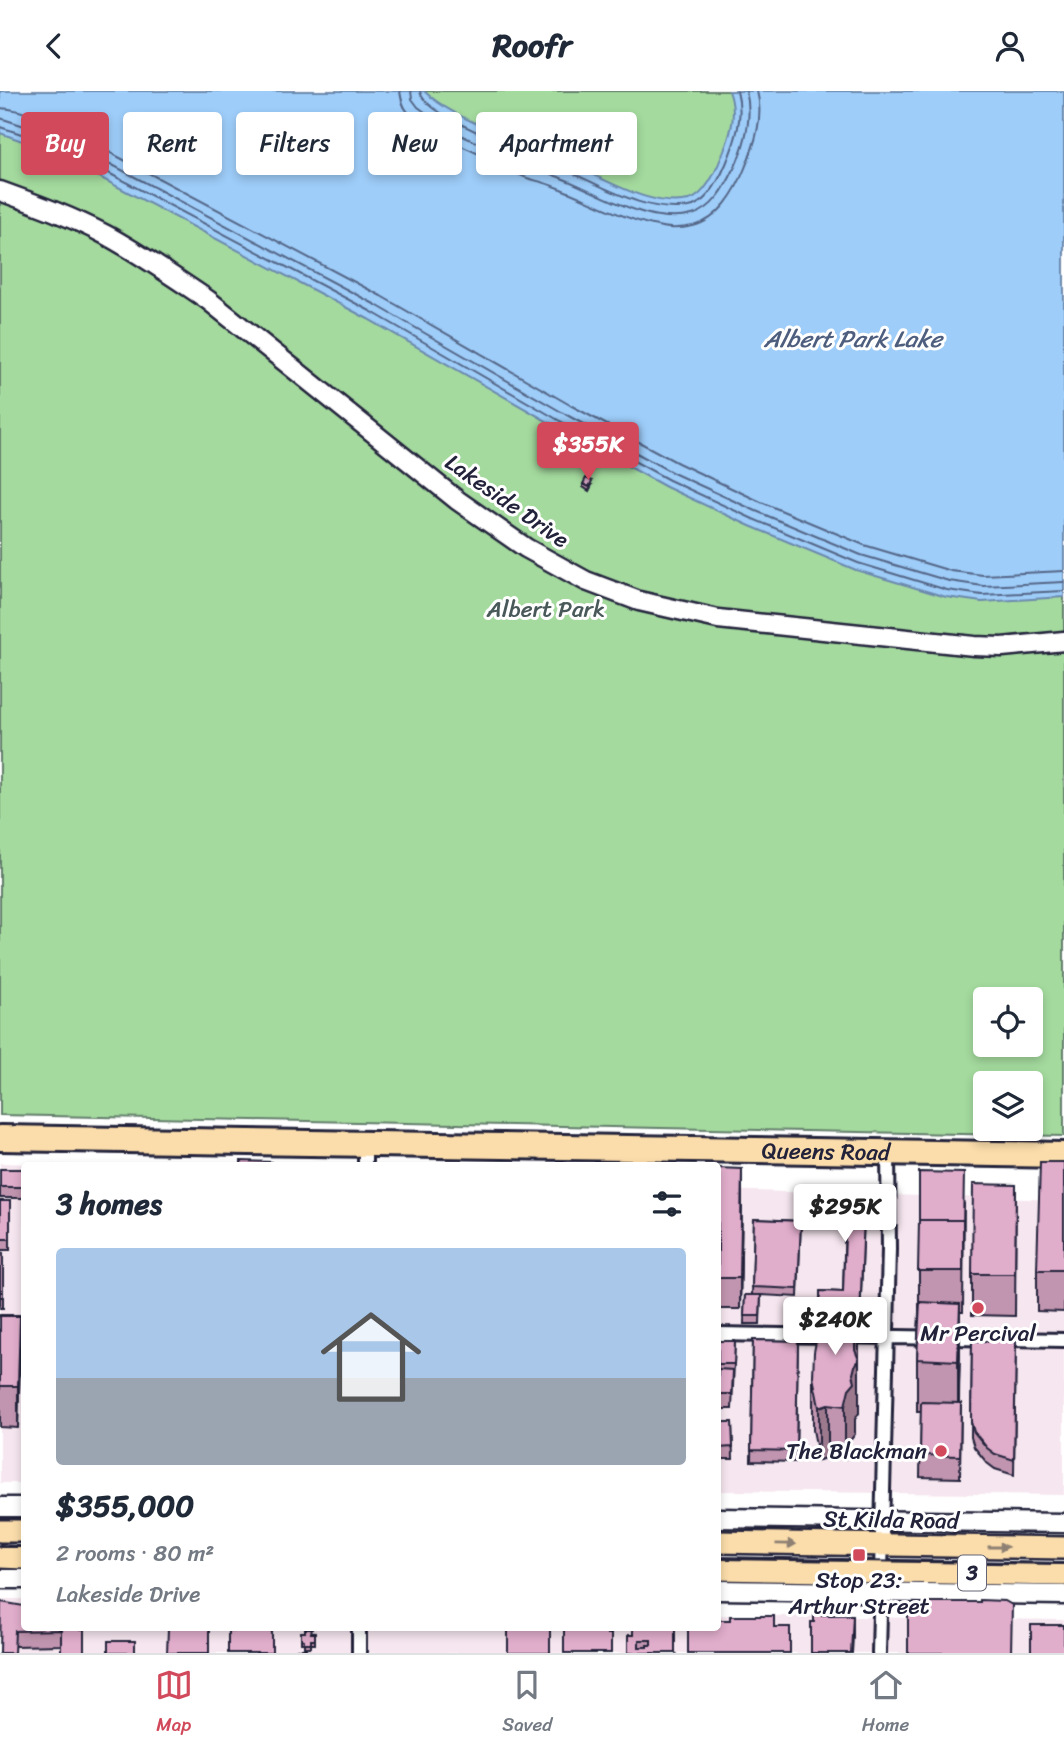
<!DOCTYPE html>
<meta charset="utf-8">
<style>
body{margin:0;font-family:Sriracha,sans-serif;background:#f2f2f3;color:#1f2937;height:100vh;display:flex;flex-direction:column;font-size:26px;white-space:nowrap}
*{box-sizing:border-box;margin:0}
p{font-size:23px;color:#747a83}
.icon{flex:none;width:38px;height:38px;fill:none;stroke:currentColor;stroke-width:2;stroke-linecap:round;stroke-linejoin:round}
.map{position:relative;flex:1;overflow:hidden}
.panel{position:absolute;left:21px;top:1071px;width:700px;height:469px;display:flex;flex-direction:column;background:#fff;border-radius:7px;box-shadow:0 4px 10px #0003}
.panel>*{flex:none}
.guide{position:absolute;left:21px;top:21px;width:700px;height:63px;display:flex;gap:14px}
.fabs{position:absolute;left:973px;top:896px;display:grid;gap:14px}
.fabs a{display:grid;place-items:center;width:70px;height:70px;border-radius:7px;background:#fff;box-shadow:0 4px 10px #0003;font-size:35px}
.price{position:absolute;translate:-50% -60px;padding:0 16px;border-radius:7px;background:#fff;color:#222;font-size:23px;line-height:46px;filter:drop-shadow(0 2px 4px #0008)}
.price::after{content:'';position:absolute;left:50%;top:42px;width:21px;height:16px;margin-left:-10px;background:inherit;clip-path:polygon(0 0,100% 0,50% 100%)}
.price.active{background:#d1495b;color:#fff}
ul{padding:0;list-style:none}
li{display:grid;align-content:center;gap:14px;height:371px;padding:0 35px}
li+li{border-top:2px solid #e0e1e3}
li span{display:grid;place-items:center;height:217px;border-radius:7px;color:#555}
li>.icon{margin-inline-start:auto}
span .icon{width:126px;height:126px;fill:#fffc;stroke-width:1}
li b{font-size:30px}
h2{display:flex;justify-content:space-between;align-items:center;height:84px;padding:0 35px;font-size:30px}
.pill{padding:0 24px;border-radius:7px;background:#fff;box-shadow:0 4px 10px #0003;font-size:24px;line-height:63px}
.pill.active{background:#d1495b;color:#fff}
header{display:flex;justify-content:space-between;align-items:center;height:91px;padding:0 35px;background:#fff;font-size:32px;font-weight:700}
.tabs{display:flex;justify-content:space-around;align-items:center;height:98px;border-top:2px solid #e0e1e3;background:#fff;font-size:19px;color:#747a83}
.tabs a{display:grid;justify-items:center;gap:4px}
.tabs .active{color:#d1495b}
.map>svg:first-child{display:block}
</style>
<header><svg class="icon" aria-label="back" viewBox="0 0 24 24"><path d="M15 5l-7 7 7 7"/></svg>Roofr<svg class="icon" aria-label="person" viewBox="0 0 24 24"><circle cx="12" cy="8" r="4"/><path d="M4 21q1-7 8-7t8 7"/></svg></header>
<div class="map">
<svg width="1064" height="1562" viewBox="0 0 1064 1562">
<rect width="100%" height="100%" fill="#fff"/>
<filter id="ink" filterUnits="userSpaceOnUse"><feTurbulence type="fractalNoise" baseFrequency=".0143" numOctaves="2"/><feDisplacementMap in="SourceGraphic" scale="14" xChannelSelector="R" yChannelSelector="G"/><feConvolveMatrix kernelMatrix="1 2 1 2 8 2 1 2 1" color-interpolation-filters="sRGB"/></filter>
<g filter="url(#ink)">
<path fill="#f6e6ef" d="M 0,1072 L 67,1074 L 24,1074 L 24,1392 L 0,1392 Z
M 718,1099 L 1064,1109 L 1064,1404 L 718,1400 Z
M 0,1508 L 24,1508 L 24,1536 L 718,1536 L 718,1524 L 1064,1529 L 1064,1562 L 0,1562 Z"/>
<path fill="#a4da9e" stroke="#637e6c" stroke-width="2" fill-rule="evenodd" d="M 0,0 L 1064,0 L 1064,1045 L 0,1024 ZM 985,908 L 1031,908 L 1031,954 L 985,954 ZM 985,992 L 1031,992 L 1031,1038 L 985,1038 Z"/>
<path fill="#9ecdf9" stroke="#6c89ad" stroke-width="2" d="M 0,0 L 424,0 C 442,17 466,28 488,38 C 504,46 520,56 536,62 C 545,65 554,67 562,70 C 600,84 648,118 689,109 C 704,106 716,80 721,67 C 730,46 738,23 729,0 L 1064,0 L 1064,506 L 982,511 L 946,506 L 856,479 L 750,435 L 666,396 L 557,336 L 368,228 L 50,60 L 0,42 Z"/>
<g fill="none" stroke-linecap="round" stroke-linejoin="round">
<path stroke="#546687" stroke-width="2" d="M 400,0 C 401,7 402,14 407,20 C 424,41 456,52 479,63 C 495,71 511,81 527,87 C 536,90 544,91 553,95 C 589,108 623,129 662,136 C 672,138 684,137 693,135 C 719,129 736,100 745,77 C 755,53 764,26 757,0
M 411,0 L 412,8 L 418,16 C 433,27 450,39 467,47 C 474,51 481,52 487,55 C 501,63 515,71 530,77 C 539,80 548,81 556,85 C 596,99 648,136 692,124 C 713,119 726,95 734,78 C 745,54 753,26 746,0
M 420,0 C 422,19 481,42 498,51 C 509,57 520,64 532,68 C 542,72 553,74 563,78 C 601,94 646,123 689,116 C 707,113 720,87 726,73 C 736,49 744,25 737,0
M 0,17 C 28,18 65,38 90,51 L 381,205 L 570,314 L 678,372 L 761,411 L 864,454 L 951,480 L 983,484 L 1064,480
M 0,27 L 55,45 L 86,60 L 376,214 L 565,323 L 673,382 L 756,420 L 861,464 L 949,490 L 983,495 L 1064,491
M 0,36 L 52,53 L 82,68 L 372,221 L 560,330 L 669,389 L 753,428 L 858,472 L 947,499 L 982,504 L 1064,500"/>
<defs>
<path id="street" d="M 365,1074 L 365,1053
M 0,1232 L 24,1232
M 718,1243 L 1064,1249
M 359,1562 L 359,1536
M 879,1562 L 889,1158 L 888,1061"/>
<path id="secondary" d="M 0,100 C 36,113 72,126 106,144 C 141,163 175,187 208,209 L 457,409 L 526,457 L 586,490 L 639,510 L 718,528 L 974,555 L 1002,556 L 1064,550
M 0,1416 L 24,1416
M 718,1427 L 1064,1432
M 0,1488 L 24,1488
M 718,1499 L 1064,1504"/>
<path id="primary" d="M 0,1440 L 24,1440
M 718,1451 L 1064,1457
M 0,1466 L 24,1467
M 718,1478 L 1064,1484"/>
<g id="highway">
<path id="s1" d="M 0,1047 L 1064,1064"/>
</g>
</defs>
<use href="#street" stroke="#22223b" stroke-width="18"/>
<use href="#secondary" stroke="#22223b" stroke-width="23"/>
<use href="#primary" stroke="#22223b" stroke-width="26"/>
<use href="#highway" stroke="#22223b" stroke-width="30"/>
<use href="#street" stroke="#fff" stroke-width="12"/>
<use href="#secondary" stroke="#fff" stroke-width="18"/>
<use href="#primary" stroke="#fbddab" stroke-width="21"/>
<use href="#highway" stroke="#fbddab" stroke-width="24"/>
<path stroke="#22223b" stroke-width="2" d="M 0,1456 L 24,1456
M 718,1468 L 1064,1473"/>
</g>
<path fill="#c195af" stroke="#22223b" stroke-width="2" d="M 583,393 L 592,394 L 589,400 L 583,396 Z
M 1064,1071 L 1064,1221 L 1037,1220 L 1037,1179 Z
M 718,1077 L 742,1109 L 740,1218 L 718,1218 Z
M 0,1078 L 24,1078 L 24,1107 L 0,1107 Z
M 1016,1094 L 1015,1225 L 972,1224 L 972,1183 Z
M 807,1095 L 865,1097 L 860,1234 L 854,1234 L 859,1241 L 859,1322 L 855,1328 L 855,1343 L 849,1351 L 845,1368 L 828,1366 L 819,1369 L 813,1339 L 813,1286 L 820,1232 L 820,1200 L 843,1201 L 845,1124 L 807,1123 Z
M 0,1110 L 10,1110 L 10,1159 L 0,1159 Z
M 964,1113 L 963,1221 L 960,1221 L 959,1312 L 961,1312 L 960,1387 L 920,1386 L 921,1321 L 917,1321 L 917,1268 L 919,1221 L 919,1129 Z
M 754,1128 L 801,1130 L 798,1206 L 761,1204 L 760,1233 L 744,1233 L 745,1204 L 752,1204 Z
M 0,1162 L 3,1162 L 3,1217 L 0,1217 Z
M 0,1225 L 20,1266 L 18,1337 L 0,1336 Z
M 753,1249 L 798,1250 L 796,1371 L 751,1370 Z
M 718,1250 L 735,1250 L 732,1318 L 718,1318 Z
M 972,1250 L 1016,1250 L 1014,1384 L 995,1378 L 987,1372 L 974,1356 L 971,1346 Z
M 718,1331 L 732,1331 L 733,1368 L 718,1368 Z
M 24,1515 L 80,1536 L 61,1554 L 15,1555 L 0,1562 Z
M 633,1536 L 675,1562 L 628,1562 L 633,1544 Z
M 301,1541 L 315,1542 L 315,1553 L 311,1553 L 311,1556 L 304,1556 L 304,1552 L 301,1552 Z"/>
<path fill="#9d798e" stroke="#22223b" stroke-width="2" d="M 742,1078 L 742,1109 L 740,1218 L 740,1187 Z
M 960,1213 L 960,1265 L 958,1322 L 958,1270 Z
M 20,1225 L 20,1266 L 18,1337 L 18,1295 Z
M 859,1241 L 859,1322 L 855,1328 L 855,1343 L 849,1351 L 845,1368 L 845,1315 L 855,1249 Z
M 828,1313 L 828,1366 L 819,1369 L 819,1316 Z
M 853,1524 L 853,1546 L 852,1562 L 851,1562 Z"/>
<path fill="#e0adcb" stroke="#22223b" stroke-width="2" fill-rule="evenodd" d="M 586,387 L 592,390 L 589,396 L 583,393 Z
M 241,1070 L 272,1071 L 272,1074 L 241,1074 Z
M 1040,1071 L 1064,1071 L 1064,1179 L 1037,1179 Z
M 718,1077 L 742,1078 L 740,1187 L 718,1187 Z
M 0,1078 L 24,1078 L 24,1096 L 0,1096 Z
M 919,1081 L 964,1082 L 963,1139 L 963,1129 L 919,1129 Z
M 973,1093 L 1016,1094 L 1015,1183 L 972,1183 Z
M 807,1095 L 865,1097 L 860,1227 L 854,1226 L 854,1215 L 841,1220 L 822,1219 L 821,1225 L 820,1225 L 820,1200 L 843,1201 L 846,1116 L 807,1115 Z
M 0,1110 L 10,1110 L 10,1148 L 0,1148 Z
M 754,1128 L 801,1130 L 798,1198 L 752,1196 Z
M 919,1129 L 963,1129 L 963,1180 L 918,1180 Z
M 0,1162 L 3,1162 L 3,1206 L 0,1206 Z
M 745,1204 L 761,1204 L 760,1225 L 744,1225 Z
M 920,1211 L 960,1213 L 958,1270 L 917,1268 Z
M 854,1215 L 854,1234 L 859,1241 L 855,1249 L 855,1259 L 859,1269 L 855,1275 L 853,1283 L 855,1291 L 849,1298 L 845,1315 L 828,1313 L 819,1316 L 813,1286 L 814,1261 L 822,1219 L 841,1220 Z
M 0,1225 L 20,1225 L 18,1295 L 0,1295 Z
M 753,1249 L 798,1250 L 796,1360 L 751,1359 Z
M 718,1250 L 735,1250 L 734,1273 L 718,1273 Z
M 972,1250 L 1016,1250 L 1014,1369 L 995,1363 L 987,1357 L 974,1341 L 971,1331 Z
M 718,1278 L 733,1279 L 732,1303 L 718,1303 Z
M 921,1311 L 961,1312 L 960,1365 L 920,1364 Z
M 718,1331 L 732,1331 L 733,1356 L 718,1357 Z
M 980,1509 L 1005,1510 L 1012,1514 L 1011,1562 L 908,1562 L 908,1513 L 925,1513 L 925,1511 L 980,1511 Z
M 1,1511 L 24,1515 L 24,1536 L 80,1536 L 80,1539 L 84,1539 L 84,1562 L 61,1562 L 61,1539 L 15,1540 L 14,1562 L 0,1562 Z
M 814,1524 L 853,1524 L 851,1562 L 811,1562 L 811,1531 L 814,1531 Z
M 730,1525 L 774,1525 L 774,1536 L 790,1536 L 790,1562 L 688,1562 L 688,1536 L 718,1536 L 718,1529 L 730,1529 Z
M 1031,1534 L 1064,1534 L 1064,1562 L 1031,1562 Z
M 169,1536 L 209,1536 L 209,1562 L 167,1562 L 168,1538 Z
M 508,1536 L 550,1536 L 550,1562 L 508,1562 Z
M 564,1536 L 607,1536 L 607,1543 L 611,1543 L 611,1562 L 564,1562 Z
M 633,1536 L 675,1536 L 675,1562 L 628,1562 L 628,1544 L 633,1544 ZM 639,1549 L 651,1549 L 651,1554 L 647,1554 L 647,1556 L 639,1556 Z
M 305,1538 L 312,1538 L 311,1542 L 315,1542 L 315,1549 L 311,1549 L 311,1552 L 304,1552 L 304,1549 L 301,1548 L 301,1541 L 305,1541 Z
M 228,1539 L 272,1540 L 272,1562 L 228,1562 Z
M 108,1550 L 135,1550 L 135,1562 L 108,1562 Z
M 297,1558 L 306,1558 L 306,1562 L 297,1562 Z"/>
<defs><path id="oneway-solid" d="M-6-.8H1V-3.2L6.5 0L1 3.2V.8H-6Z" transform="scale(1.75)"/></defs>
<g fill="#8e8073">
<use href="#oneway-solid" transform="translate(786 1453) rotate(1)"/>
<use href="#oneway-solid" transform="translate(998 1456)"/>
</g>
</g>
<g fill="#d1495b" stroke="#fff" stroke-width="2.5">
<circle cx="978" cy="1217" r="7"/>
<circle cx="941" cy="1360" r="7"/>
<rect x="852" y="1457" width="14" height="14" rx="3.5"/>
</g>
<g text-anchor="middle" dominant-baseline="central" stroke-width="6" stroke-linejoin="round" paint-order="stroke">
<rect fill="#fff" stroke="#646476" stroke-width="2" x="958" y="1464.5" width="28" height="35" rx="5"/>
<g font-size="21" font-weight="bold" fill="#22223b">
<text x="972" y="1482">3</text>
</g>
<g font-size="23" fill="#22223b" stroke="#fff">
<text transform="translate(507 410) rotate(35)">Lakeside Drive</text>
<text stroke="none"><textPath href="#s1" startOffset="826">Queens Road</textPath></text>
<text transform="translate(891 1429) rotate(1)">St Kilda Road</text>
</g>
<g font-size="23" fill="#495959" stroke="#fff">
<text x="546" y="518">Albert Park</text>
</g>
<g font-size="23" fill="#22223b" stroke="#fff">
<text x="978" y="1242">Mr Percival</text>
<text x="927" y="1360" text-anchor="end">The Blackman</text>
<text x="859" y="1489">Stop 23:<tspan x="859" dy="26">Arthur Street</tspan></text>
</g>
<g font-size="24" font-style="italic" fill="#4d5e7e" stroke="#fff">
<text x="853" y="248">Albert Park Lake</text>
</g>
</g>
</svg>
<div class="fabs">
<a><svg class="icon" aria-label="locate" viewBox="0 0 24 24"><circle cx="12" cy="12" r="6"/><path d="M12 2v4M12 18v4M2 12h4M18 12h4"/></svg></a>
<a><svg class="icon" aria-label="layers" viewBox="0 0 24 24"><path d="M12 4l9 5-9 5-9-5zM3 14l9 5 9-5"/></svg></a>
</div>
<b class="price active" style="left:588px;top:391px">$355K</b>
<b class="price" style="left:845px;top:1153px">$295K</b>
<b class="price" style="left:835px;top:1266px">$240K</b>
<div class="guide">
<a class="pill active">Buy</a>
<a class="pill">Rent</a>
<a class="pill">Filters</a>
<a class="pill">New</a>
<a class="pill">Apartment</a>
</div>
<section class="panel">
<h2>3 homes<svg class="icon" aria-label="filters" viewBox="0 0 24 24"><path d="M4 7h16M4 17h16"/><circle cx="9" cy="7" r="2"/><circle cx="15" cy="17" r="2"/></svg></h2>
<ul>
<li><span style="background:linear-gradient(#a9c7e8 60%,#9aa5b1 0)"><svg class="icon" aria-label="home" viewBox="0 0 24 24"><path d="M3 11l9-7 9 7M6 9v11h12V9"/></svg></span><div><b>$355,000</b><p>2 rooms · 80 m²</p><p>Lakeside Drive</p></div></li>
</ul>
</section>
</div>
<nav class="tabs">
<a class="active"><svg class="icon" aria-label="map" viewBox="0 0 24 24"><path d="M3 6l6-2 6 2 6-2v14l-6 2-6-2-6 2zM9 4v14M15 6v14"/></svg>Map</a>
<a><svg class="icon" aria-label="saved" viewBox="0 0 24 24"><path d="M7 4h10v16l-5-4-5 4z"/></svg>Saved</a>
<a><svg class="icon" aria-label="home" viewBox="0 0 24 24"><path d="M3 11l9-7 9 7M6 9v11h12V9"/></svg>Home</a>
</nav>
